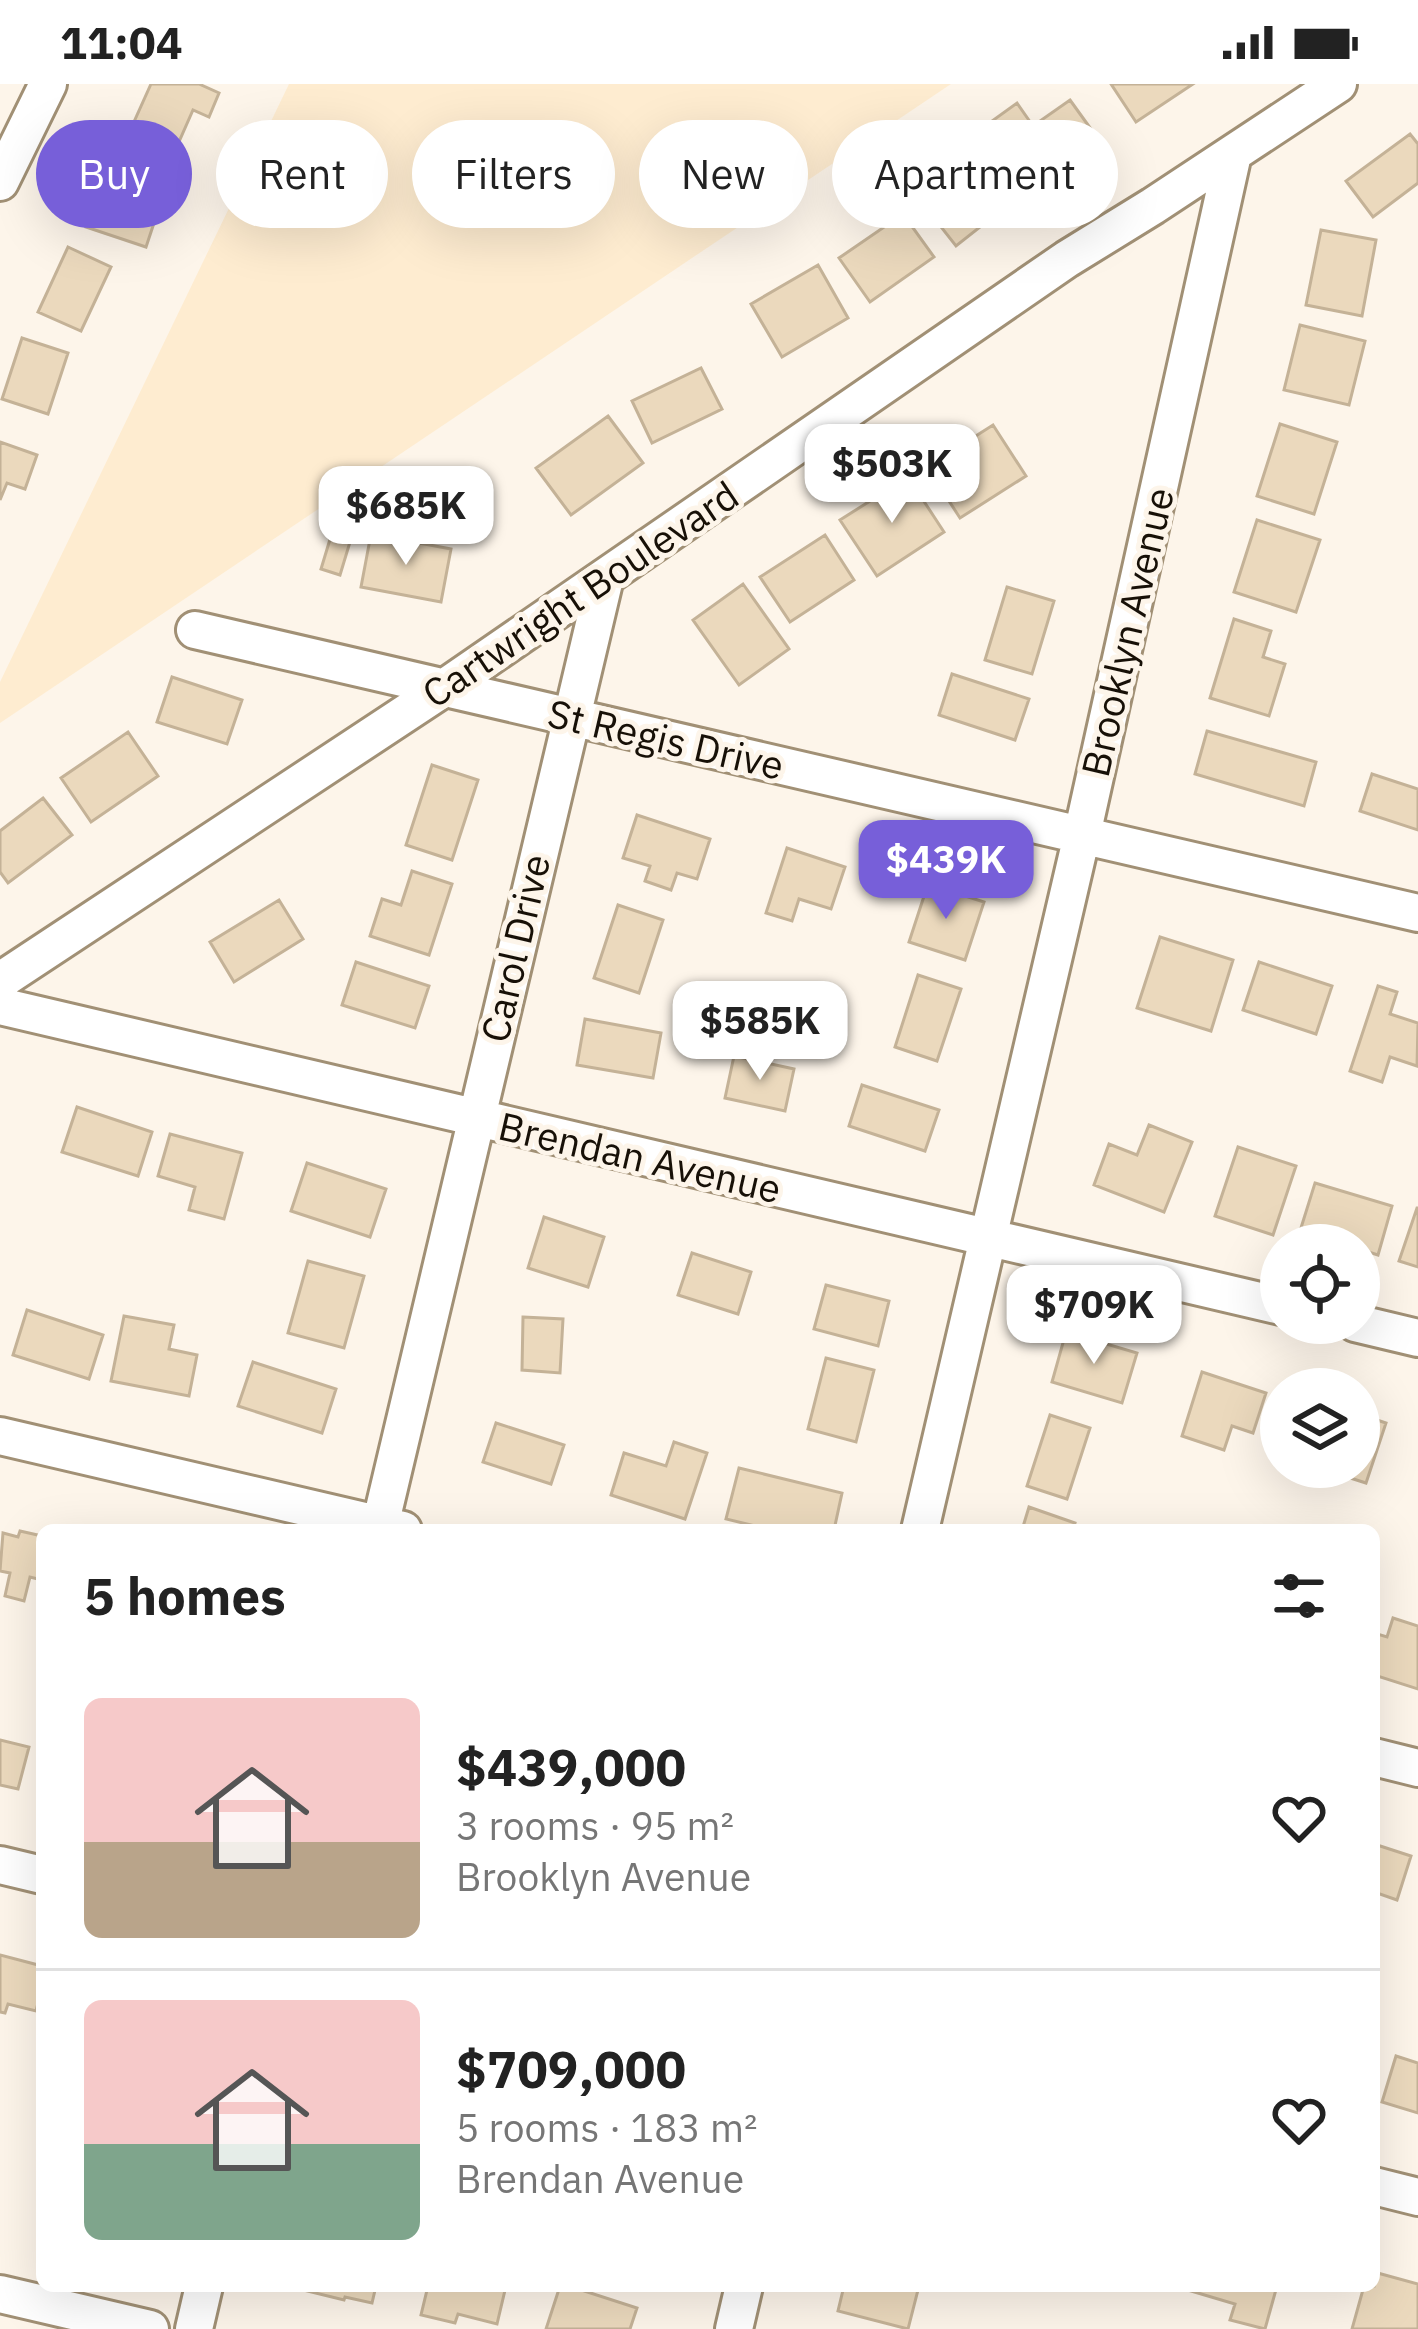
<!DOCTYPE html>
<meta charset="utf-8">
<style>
body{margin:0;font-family:"IBM Plex Sans",sans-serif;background:#f6f6f6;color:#222;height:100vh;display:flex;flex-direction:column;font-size:45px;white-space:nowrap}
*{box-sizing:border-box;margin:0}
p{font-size:39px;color:#767676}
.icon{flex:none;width:66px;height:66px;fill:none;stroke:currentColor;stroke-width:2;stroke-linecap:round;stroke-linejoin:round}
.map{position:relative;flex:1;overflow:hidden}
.side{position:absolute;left:36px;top:1440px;width:1344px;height:768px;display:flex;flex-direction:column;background:#fff;border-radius:18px;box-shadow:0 12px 48px #0002}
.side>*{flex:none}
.banner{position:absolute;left:36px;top:36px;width:1347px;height:108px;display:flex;gap:24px}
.buttons{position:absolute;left:1260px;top:1140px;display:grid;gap:24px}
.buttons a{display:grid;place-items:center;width:120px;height:120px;border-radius:50%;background:#fff;box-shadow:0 12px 48px #0002;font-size:60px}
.price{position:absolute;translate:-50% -102px;padding:0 27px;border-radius:24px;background:#fff;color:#222;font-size:39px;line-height:78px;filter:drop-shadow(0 3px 6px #0008)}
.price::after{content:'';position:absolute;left:50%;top:72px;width:36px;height:27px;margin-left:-18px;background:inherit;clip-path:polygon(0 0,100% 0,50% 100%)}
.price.on{background:#775fd9;color:#fff}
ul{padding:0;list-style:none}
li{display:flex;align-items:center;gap:36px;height:300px;padding:0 48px}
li+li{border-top:3px solid #e0e0e0}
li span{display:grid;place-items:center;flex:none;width:336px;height:240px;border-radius:18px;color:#555}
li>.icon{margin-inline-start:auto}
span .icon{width:144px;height:144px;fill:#fffc;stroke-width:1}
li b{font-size:51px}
h2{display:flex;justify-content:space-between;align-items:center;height:144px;padding:0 48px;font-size:51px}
.chip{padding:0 42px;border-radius:54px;background:#fff;box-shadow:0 12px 48px #0002;font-size:42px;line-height:108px}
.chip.on{background:#775fd9;color:#fff}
.status{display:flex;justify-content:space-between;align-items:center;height:84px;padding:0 60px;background:#fff;direction:ltr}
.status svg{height:33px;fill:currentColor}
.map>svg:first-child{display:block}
</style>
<div class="status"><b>11:04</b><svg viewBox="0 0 49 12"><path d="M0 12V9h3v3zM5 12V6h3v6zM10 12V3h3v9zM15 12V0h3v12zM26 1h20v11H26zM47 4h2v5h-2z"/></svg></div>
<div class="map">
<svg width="1418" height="2245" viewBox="0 0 1418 2245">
<rect width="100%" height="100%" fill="#fdf5ea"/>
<path fill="#feecd0" d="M 289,0 L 951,0 L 0,639 L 0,598 Z"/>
<path fill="#ebd9bd" stroke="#c4b297" stroke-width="3" d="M 151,0 L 199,0 L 219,9 L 209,33 L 193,26 L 174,69 L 129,49 Z
M 1111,0 L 1193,0 L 1136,38 Z
M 1070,16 L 1101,59 L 1038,104 L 992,37 L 1017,19 L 1033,42 Z
M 1410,50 L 1418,60 L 1418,99 L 1373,133 L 1346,97 Z
M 986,71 L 1018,113 L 956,162 L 923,120 Z
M 109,74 L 158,91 L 147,123 L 158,127 L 146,163 L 86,143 Z
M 903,130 L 934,173 L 870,218 L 839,174 Z
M 1321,146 L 1376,156 L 1362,232 L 1306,221 Z
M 68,163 L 111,183 L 81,247 L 38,228 Z
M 818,181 L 848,234 L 782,273 L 751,220 Z
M 1300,241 L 1365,257 L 1349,321 L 1284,306 Z
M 22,254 L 68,269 L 48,330 L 2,315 Z
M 701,284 L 722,325 L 652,359 L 632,317 Z
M 608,332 L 643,379 L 571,431 L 536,384 Z
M 1280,340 L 1337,358 L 1314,430 L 1257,412 Z
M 993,341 L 1026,392 L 960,434 L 927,383 Z
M 0,358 L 37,371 L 25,405 L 7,399 L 0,416 Z
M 908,393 L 944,448 L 877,492 L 840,436 Z
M 1257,436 L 1320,456 L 1296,528 L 1234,508 Z
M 371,450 L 451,465 L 441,518 L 361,503 Z
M 825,451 L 854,496 L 790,538 L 760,493 Z
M 331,452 L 350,458 L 340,491 L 321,485 Z
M 743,500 L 789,565 L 739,601 L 693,536 Z
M 1007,503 L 1054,517 L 1032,590 L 985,576 Z
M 1234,535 L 1271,547 L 1263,573 L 1285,580 L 1269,632 L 1210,614 Z
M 952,590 L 1029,615 L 1015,656 L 939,631 Z
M 172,593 L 242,616 L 227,660 L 157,638 Z
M 1207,647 L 1316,678 L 1304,722 L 1195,690 Z
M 128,648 L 158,692 L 91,738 L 61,694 Z
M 432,681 L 478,696 L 452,776 L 406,761 Z
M 1372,690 L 1418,705 L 1418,746 L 1360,727 Z
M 43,714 L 72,751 L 8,799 L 0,788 L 0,747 Z
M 637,731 L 710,755 L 697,795 L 677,789 L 671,806 L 645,797 L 650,782 L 623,774 Z
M 787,764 L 845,783 L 831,825 L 799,815 L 792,837 L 766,829 Z
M 412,787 L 452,800 L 429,871 L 370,852 L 382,815 L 401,821 Z
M 928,800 L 984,818 L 965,876 L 909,858 Z
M 279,816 L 303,855 L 234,898 L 210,858 Z
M 618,821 L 663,836 L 639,909 L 594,894 Z
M 1160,853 L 1233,876 L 1211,947 L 1137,924 Z
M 356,878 L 429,902 L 415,944 L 342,921 Z
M 1259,878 L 1332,902 L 1316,950 L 1243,926 Z
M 918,891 L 961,905 L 937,977 L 895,963 Z
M 1378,902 L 1397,908 L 1390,930 L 1418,939 L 1417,982 L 1390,973 L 1382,998 L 1350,987 Z
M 585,935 L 661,949 L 653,994 L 577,981 Z
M 734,972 L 794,985 L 785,1027 L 725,1014 Z
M 862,1001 L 939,1026 L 925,1067 L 849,1042 Z
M 77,1023 L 152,1048 L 138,1092 L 62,1068 Z
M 1149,1041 L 1192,1058 L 1164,1128 L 1094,1101 L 1109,1060 L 1137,1071 Z
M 170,1050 L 242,1069 L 224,1135 L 189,1126 L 195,1103 L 158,1092 Z
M 1238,1063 L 1296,1082 L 1273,1151 L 1215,1132 Z
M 307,1079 L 386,1105 L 370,1153 L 291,1127 Z
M 1315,1099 L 1392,1122 L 1378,1171 L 1359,1165 L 1359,1161 L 1346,1161 L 1300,1147 Z
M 1417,1124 L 1418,1124 L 1418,1183 L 1399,1177 Z
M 544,1133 L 604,1153 L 588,1203 L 528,1184 Z
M 692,1169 L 751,1188 L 738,1230 L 678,1211 Z
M 308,1177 L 364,1192 L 344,1264 L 288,1249 Z
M 826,1201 L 889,1217 L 878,1262 L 814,1245 Z
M 27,1226 L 103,1251 L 89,1295 L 13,1271 Z
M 124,1232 L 174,1241 L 169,1265 L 197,1271 L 189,1312 L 111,1297 Z
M 523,1233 L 563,1235 L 560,1289 L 522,1286 Z
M 1066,1248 L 1137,1269 L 1122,1319 L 1052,1298 Z
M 826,1274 L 874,1286 L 856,1358 L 808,1345 Z
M 253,1278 L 336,1305 L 322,1349 L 238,1322 Z
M 1202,1288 L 1266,1309 L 1253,1349 L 1232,1342 L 1224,1366 L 1182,1352 Z
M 1359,1330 L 1386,1339 L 1366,1399 L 1316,1383 L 1359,1383 Z
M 1050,1331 L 1090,1344 L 1067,1415 L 1027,1402 Z
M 496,1339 L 564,1361 L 551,1400 L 483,1378 Z
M 674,1358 L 707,1369 L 685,1435 L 611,1411 L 624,1369 L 666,1382 Z
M 739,1384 L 842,1409 L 834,1446 L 772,1446 L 726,1435 Z
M 1029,1423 L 1075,1439 L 1073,1446 L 1022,1446 Z
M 20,1447 L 42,1452 L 42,1496 L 30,1493 L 24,1517 L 5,1512 L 10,1489 L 0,1487 L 3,1449 L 18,1453 Z
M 1393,1534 L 1418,1542 L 1418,1605 L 1374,1591 L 1374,1549 L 1387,1553 Z
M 0,1656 L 29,1663 L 18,1705 L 0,1701 Z
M 1374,1760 L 1411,1772 L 1397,1816 L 1374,1808 Z
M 0,1871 L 42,1882 L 42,1902 L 36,1927 L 8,1920 L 5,1929 L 0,1928 Z
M 1396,1972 L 1418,1979 L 1418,2029 L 1382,2018 Z
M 1374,2188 L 1418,2200 L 1418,2245 L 1352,2245 L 1364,2202 L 1374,2202 Z
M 287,2202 L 376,2202 L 372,2219 L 345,2213 L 344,2216 Z
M 428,2202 L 506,2202 L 497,2240 L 458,2230 L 455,2239 L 421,2231 Z
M 560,2202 L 569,2202 L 637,2224 L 630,2245 L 546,2245 Z
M 844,2202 L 919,2202 L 908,2245 L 838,2227 Z
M 1193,2202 L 1277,2202 L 1265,2245 L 1230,2236 L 1235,2220 L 1191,2207 Z"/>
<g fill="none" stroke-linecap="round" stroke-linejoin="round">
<defs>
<path id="street" d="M 0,98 L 48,0
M 195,546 L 1418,829
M 0,897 L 444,604 L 1067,175 L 1153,122 L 1338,0
M 0,922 L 1281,1222
M 1355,1239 L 1418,1254
M 0,1352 L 403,1446
M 379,1446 L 605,494
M 920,1446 L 1082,751 L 1233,70
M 1374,1673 L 1418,1684
M 0,1781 L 42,1791
M 1374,2102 L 1418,2113
M 0,2210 L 150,2245
M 194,2245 L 204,2202
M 734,2245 L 744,2202"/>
</defs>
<use href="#street" stroke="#a19075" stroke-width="42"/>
<use href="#street" stroke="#fff" stroke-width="36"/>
</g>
<g text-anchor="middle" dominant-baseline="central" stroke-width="10" stroke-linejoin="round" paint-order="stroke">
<g font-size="39" fill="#171007" stroke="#fdf5ea">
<text transform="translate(580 510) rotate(-34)">Cartwright Boulevard</text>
<text transform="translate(1127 548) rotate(-77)">Brooklyn Avenue</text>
<text transform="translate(666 655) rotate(13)">St Regis Drive</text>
<text transform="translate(515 864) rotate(-77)">Carol Drive</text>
<text transform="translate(640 1073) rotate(13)">Brendan Avenue</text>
</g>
</g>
</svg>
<div class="buttons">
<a><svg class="icon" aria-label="locate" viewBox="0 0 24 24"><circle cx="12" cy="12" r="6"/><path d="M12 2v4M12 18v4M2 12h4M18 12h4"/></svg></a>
<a><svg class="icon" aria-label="layers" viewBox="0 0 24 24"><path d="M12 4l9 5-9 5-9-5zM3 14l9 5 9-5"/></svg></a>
</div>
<b class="price" style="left:892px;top:442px">$503K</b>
<b class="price" style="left:406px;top:484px">$685K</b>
<b class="price on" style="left:946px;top:838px">$439K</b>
<b class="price" style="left:760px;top:999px">$585K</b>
<b class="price" style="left:1094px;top:1283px">$709K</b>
<div class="banner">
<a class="chip on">Buy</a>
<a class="chip">Rent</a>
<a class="chip">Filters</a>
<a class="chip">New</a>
<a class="chip">Apartment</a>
</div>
<section class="side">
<h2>5 homes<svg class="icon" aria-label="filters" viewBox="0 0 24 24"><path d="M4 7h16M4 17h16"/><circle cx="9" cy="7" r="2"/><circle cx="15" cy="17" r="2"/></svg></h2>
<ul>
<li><span style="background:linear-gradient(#f6c9c9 60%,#b9a48a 0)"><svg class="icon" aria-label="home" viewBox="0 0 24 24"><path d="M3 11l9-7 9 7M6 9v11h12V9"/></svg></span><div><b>$439,000</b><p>3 rooms · 95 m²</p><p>Brooklyn Avenue</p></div><svg class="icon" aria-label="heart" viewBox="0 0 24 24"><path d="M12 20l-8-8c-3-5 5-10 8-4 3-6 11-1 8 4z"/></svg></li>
<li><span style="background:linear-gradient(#f6c9c9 60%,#7fa58c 0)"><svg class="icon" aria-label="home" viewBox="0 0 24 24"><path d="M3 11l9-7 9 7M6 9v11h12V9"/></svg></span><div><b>$709,000</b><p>5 rooms · 183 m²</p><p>Brendan Avenue</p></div><svg class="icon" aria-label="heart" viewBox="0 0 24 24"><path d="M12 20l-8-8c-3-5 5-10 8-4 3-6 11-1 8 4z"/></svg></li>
</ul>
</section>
</div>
